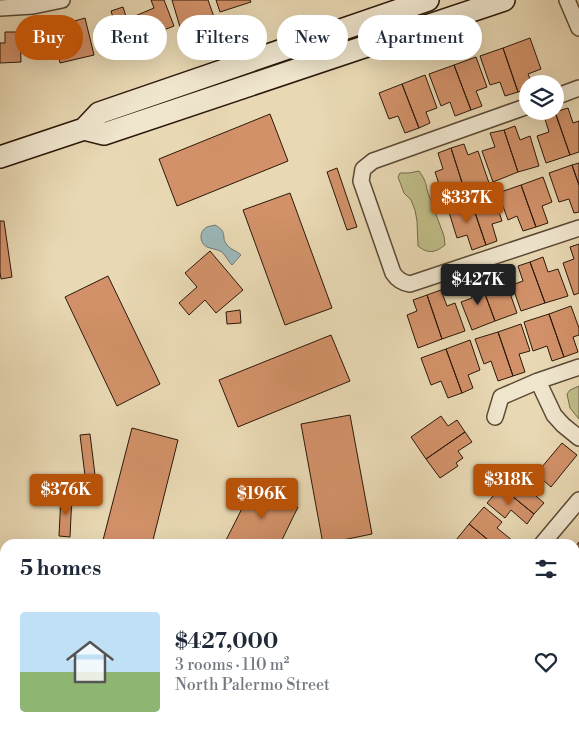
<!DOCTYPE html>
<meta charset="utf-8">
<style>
body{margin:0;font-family:"Libre Bodoni",serif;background:#f6f6f7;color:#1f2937;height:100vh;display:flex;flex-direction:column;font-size:19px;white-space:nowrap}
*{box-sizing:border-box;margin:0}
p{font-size:16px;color:#747a83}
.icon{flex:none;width:28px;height:28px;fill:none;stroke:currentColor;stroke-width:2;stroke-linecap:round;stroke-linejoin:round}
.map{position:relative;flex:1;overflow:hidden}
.side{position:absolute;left:0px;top:539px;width:580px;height:196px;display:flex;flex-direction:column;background:#fff;border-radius:15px 15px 0 0;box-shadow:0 5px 20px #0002}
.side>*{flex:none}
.guide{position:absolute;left:15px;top:15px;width:550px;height:45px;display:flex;gap:10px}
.controls{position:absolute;left:519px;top:75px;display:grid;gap:10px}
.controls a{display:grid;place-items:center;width:45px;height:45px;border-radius:50%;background:#fff;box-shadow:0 5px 20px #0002;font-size:25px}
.price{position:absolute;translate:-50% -42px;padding:0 11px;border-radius:5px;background:#b45309;color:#fff;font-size:16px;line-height:32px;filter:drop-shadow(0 1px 2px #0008)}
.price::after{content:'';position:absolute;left:50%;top:30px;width:15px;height:11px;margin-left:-8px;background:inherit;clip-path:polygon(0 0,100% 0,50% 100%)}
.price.current{background:#222;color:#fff}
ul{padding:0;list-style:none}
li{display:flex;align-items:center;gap:15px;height:125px;padding:0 20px}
li span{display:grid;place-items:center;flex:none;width:140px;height:100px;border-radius:5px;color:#555}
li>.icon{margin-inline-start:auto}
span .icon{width:60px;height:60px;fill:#fffc;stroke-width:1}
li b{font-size:21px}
h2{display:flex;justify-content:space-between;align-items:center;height:60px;padding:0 20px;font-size:21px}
.chip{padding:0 18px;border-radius:22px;background:#fff;box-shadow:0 5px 20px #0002;font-size:18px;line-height:45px}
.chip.current{background:#b45309;color:#fff}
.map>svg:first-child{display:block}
</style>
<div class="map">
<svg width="579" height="734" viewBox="0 0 579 734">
<rect width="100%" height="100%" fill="#e8d8b3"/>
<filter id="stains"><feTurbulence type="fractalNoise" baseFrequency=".004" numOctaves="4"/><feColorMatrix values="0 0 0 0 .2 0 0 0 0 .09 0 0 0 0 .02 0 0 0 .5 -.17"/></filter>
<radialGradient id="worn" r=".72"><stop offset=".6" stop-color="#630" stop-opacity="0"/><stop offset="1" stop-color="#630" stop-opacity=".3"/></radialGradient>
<path fill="#bebc87" stroke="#756a48" d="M 419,171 C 424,178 426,182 427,190 L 444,236 L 445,245 C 435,253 428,254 418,246 L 417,221 L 415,210 L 411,200 L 404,193 L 398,177 L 400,173 L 409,173 Z
M 579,386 L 579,419 L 570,408 L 567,394 L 570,390 Z"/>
<path fill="#9cb7b8" stroke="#6f7872" d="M 215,225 C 229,233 220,236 227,245 C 231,250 237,251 241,255 L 232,265 C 228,261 226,256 222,252 C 217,249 212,249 207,247 C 199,243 199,231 207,227 C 209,226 213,226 215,225 Z"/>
<path fill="#d29169" stroke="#2c190a" d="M 151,0 L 164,0 L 174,26 L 143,38 L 135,16 L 154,8 Z
M 172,0 L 208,0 L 214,17 L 180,27 Z
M 216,0 L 250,0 L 251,2 L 220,12 Z
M 123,7 L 134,42 L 103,52 L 95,28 L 114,21 L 111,11 Z
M 85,18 L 94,55 L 60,63 L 55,41 L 74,36 L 71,22 Z
M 5,32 L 20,32 L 21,62 L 0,63 L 0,43 L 5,43 Z
M 530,38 L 541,69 L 528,74 L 532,84 L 528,84 L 528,89 L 518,92 L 503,48 Z
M 503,48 L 518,92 L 505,96 L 500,82 L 490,85 L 480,56 Z
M 476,57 L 487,87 L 476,91 L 482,106 L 471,110 L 454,65 Z
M 454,65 L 471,110 L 455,116 L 450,102 L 441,106 L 429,74 Z
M 425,75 L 437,108 L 426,112 L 430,123 L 419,128 L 402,84 Z
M 402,84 L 419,128 L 405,133 L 398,116 L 389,119 L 379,93 Z
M 568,108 L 573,123 L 579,121 L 579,152 L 570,155 L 555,112 Z
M 555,112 L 570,155 L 546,163 L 537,136 L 549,132 L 544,116 Z
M 270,114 L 288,161 L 177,206 L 159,159 Z
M 515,126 L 520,140 L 530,136 L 539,166 L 518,172 L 504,130 Z
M 504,130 L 518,172 L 493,182 L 482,151 L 495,147 L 490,133 Z
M 464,144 L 468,155 L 478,151 L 489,183 L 465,192 L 451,148 Z
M 451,148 L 465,192 L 444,199 L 435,172 L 443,169 L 438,153 Z
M 579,163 L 579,185 L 572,165 Z
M 572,165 L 579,185 L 579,212 L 574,213 L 569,199 L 559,202 L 549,173 Z
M 337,168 L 357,227 L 347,230 L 327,172 Z
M 543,177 L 552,202 L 542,206 L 548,223 L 536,227 L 521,185 Z
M 521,185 L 536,227 L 523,231 L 517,216 L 508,220 L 498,193 Z
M 290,193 L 332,308 L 285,325 L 243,210 Z
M 493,194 L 502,221 L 492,224 L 497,241 L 486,245 L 471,201 Z
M 471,201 L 486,245 L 472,250 L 467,235 L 457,238 L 448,209 Z
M 0,221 L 4,221 L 12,277 L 1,279 L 0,272 Z
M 579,244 L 579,293 L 574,295 L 563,263 L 574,259 L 570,247 Z
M 210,251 L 243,290 L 216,313 L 205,300 L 189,315 L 179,303 L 197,287 L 185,273 Z
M 543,257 L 548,272 L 558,269 L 568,296 L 545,303 L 530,262 Z
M 530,262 L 545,303 L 521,311 L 512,285 L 523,281 L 518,266 Z
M 494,273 L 500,288 L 507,285 L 517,313 L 495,321 L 479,278 Z
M 108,276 L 160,384 L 117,406 L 65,297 Z
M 479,278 L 495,321 L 472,330 L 461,302 L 472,298 L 466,283 Z
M 441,290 L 447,306 L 455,303 L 465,331 L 442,339 L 427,295 Z
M 427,295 L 442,339 L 418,348 L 407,315 L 417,311 L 413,300 Z
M 571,306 L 579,328 L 579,335 L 573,337 L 578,352 L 564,357 L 549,314 Z
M 240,310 L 241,323 L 227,324 L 226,312 Z
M 549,314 L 564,357 L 552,361 L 547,346 L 533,351 L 524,322 Z
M 521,324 L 530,351 L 519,354 L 525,372 L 513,376 L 498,332 Z
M 498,332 L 513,376 L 498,381 L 491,361 L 484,364 L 475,339 Z
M 331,335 L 350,381 L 238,427 L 219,380 Z
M 470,340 L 480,370 L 468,375 L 473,388 L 462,393 L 446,349 Z
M 446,349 L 462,393 L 448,398 L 441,381 L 431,385 L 421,358 Z
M 350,415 L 372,534 L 323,544 L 301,424 Z
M 441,416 L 448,426 L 457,420 L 465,432 L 426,459 L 411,437 Z
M 132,428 L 178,440 L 152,544 L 102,544 Z
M 465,432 L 472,442 L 458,451 L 463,458 L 456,463 L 458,466 L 440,478 L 426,459 Z
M 90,434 L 96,483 L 86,484 L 80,435 Z
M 562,443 L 577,455 L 551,487 L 536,474 Z
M 515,469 L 533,483 L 528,489 L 544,503 L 534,514 L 501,487 Z
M 254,485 L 298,507 L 280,544 L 224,544 Z
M 501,487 L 534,514 L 527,524 L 511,510 L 505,518 L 487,503 Z
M 61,495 L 72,495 L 70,537 L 59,536 Z
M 484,507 L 502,522 L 497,528 L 513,541 L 511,544 L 493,544 L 469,524 Z
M 469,524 L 493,544 L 461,544 L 456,540 Z
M 579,542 L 579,676 L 575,672 L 575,547 Z
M 15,730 L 49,730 L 50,734 L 0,734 L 0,732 Z
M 341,730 L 425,730 L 417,734 L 342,734 Z"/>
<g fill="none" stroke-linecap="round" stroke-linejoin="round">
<defs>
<path id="lane" d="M 0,673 L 5,673
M 0,699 L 5,699
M 207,730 L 207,734"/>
<path id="street" d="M 567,0 L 579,28
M 0,8 L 33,6 L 62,0
M 555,97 L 579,88
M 528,106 L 373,161 L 363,169 L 361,181 L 393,273 C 397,279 403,283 410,284 L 579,228
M 538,381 L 554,415 L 563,425 L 579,438
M 495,417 L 501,397 L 538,381 L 579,367
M 542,544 L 579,500"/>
<path id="secondary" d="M 84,129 L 104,134 L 504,0
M 0,157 L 84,129 L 99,113 L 428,0"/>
</defs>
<use href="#lane" stroke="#5b4934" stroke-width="10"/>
<use href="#street" stroke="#5b4934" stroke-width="18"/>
<use href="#secondary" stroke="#2c190a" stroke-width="24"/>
<use href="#lane" stroke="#f0e6ce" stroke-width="8"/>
<use href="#street" stroke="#f0e6ce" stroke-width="15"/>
<use href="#secondary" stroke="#f0e6ce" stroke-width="21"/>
</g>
<rect width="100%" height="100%" filter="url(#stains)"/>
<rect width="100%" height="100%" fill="url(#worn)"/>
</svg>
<div class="controls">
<a><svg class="icon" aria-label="layers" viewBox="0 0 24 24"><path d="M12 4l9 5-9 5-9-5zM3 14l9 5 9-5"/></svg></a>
</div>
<b class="price" style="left:467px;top:224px">$337K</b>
<b class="price current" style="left:478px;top:306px">$427K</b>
<b class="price" style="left:509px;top:506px">$318K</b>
<b class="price" style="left:66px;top:516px">$376K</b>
<b class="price" style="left:262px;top:520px">$196K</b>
<div class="guide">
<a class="chip current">Buy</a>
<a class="chip">Rent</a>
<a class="chip">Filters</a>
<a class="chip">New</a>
<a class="chip">Apartment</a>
</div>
<section class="side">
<h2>5 homes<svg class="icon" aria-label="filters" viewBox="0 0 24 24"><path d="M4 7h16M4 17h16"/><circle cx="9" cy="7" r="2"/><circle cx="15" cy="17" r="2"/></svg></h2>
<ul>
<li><span style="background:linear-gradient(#bfe0f5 60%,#8fb573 0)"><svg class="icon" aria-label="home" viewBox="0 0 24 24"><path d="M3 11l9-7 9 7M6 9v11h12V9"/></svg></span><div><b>$427,000</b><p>3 rooms · 110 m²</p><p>North Palermo Street</p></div><svg class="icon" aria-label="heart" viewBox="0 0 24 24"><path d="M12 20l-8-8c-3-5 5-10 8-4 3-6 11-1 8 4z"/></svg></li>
</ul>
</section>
</div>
